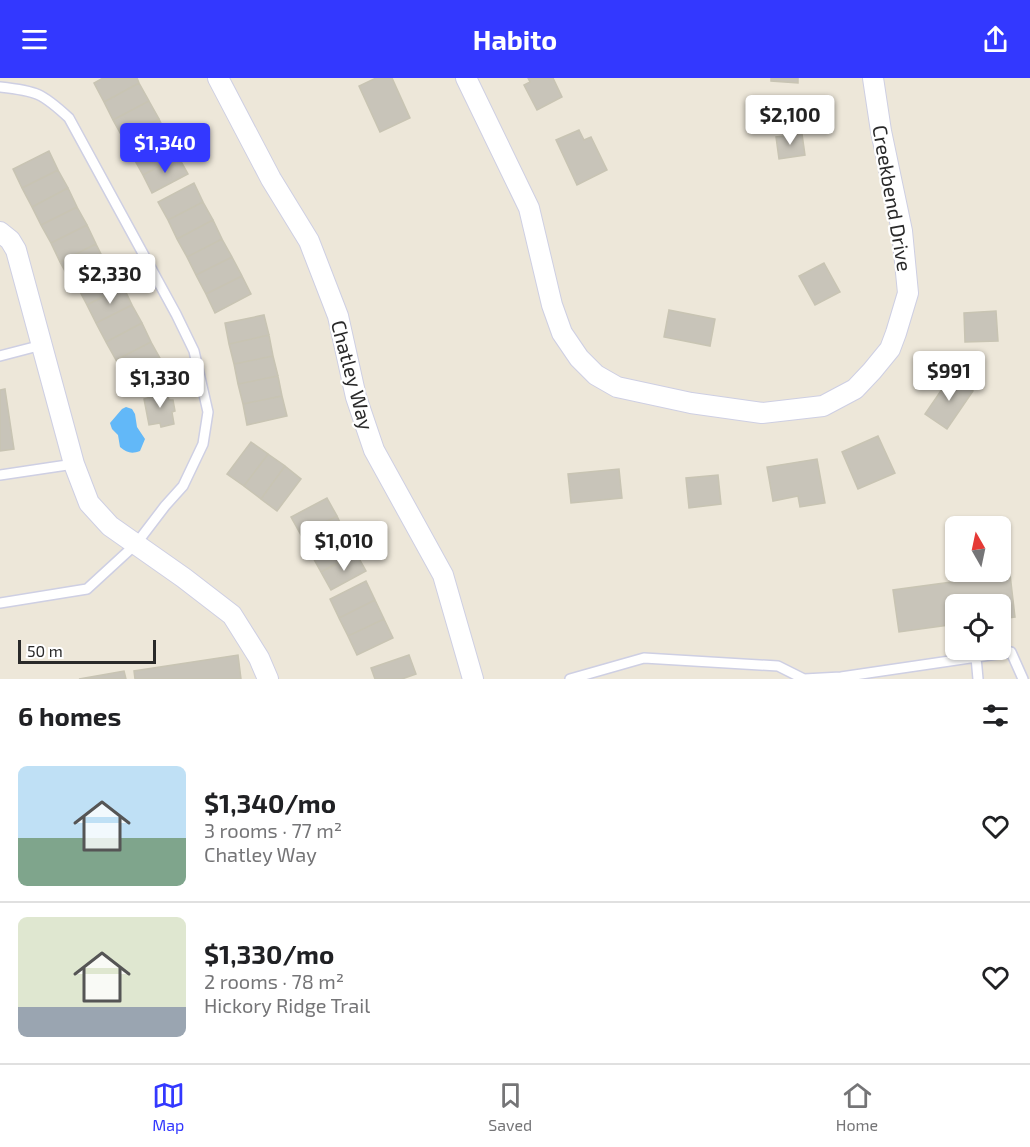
<!DOCTYPE html>
<meta charset="utf-8">
<style>
body{margin:0;font-family:"Exo 2",sans-serif;background:#f2f2f2;color:#202124;height:100vh;display:flex;flex-direction:column;font-size:22px;white-space:nowrap}
*{box-sizing:border-box;margin:0}
p{font-size:20px;color:#757577}
.icon{flex:none;width:33px;height:33px;fill:none;stroke:currentColor;stroke-width:2;stroke-linecap:round;stroke-linejoin:round}
.map{position:relative;height:601px;overflow:hidden}
.panel{display:flex;flex-direction:column;background:#fff;flex:1}
.panel>*{flex:none}
.needle{width:39px;rotate:351deg}
.buttons{position:absolute;left:945px;top:438px;display:grid;gap:12px}
.buttons a{display:grid;place-items:center;width:66px;height:66px;border-radius:9px;background:#fff;box-shadow:0 2px 4px #0004;font-size:30px}
.scale{position:absolute;left:18px;bottom:15px;width:138px;box-sizing:border-box;padding-left:6px;border:3px solid #292929;border-top:0;font-size:16px;line-height:21px;white-space:nowrap;color:#292929;-webkit-text-stroke:4px #fff;paint-order:stroke}
.price{position:absolute;translate:-50% -51px;padding:0 14px;border-radius:6px;background:#fff;color:#222;font-size:20px;line-height:39px;filter:drop-shadow(0 2px 3px #0008)}
.price::after{content:'';position:absolute;left:50%;top:36px;width:18px;height:14px;margin-left:-9px;background:inherit;clip-path:polygon(0 0,100% 0,50% 100%)}
.price.current{background:#3338ff;color:#fff}
ul{padding:0;list-style:none}
li{display:flex;align-items:center;gap:18px;height:150px;padding:0 18px}
li+li{border-top:2px solid #e0e0e0}
li span{display:grid;place-items:center;flex:none;width:168px;height:120px;border-radius:9px;color:#555}
li>.icon{margin-inline-start:auto}
span .icon{width:72px;height:72px;fill:#fffc;stroke-width:1}
li b{font-size:26px}
h2{display:flex;justify-content:space-between;align-items:center;height:72px;padding:0 18px;font-size:26px}
header{display:flex;justify-content:space-between;align-items:center;height:78px;padding:0 18px;background:#3338ff;color:#fff;font-size:27px;font-weight:700}
.tabs{display:flex;justify-content:space-around;align-items:center;height:84px;border-top:2px solid #e0e0e0;background:#fff;font-size:16px;color:#757577}
.tabs a{display:grid;justify-items:center;gap:3px}
.tabs .current{color:#3338ff}
.map>svg:first-child{display:block}
</style>
<header><svg class="icon" aria-label="menu" viewBox="0 0 24 24"><path d="M4 6h16M4 12h16M4 18h16"/></svg>Habito<svg class="icon" aria-label="share" viewBox="0 0 24 24"><path d="M12 15V3M7 8l5-5 5 5M5 13v7h14v-7"/></svg></header>
<div class="map">
<svg width="1030" height="601" viewBox="0 0 1030 601">
<rect width="100%" height="100%" fill="#ede7d9"/>
<path fill="#62b8f8" d="M 126,329 L 132,331 L 135,336 L 137,349 L 145,361 L 140,373 C 132,376 127,375 120,369 L 118,357 L 112,351 L 110,345 L 122,331 Z"/>
<path fill="#c8c4b9" stroke="#c8c4b3" stroke-width="1.5" d="M 103,0 L 137,0 L 139,5 L 104,24 L 94,5 Z
M 376,0 L 392,0 L 410,40 L 380,54 L 359,8 Z
M 528,0 L 553,0 L 562,19 L 537,32 L 524,7 L 530,4 Z
M 771,0 L 798,0 L 798,5 L 771,3 Z
M 139,5 L 149,23 L 113,42 L 104,24 Z
M 149,23 L 159,41 L 123,60 L 113,42 Z
M 159,41 L 168,60 L 133,79 L 123,60 Z
M 579,52 L 584,62 L 591,59 L 607,92 L 577,107 L 556,62 Z
M 802,56 L 805,77 L 779,81 L 776,59 Z
M 168,60 L 178,78 L 143,97 L 133,79 Z
M 49,73 L 58,92 L 22,110 L 13,91 Z
M 178,78 L 188,96 L 152,115 L 143,97 Z
M 58,92 L 68,110 L 32,129 L 22,110 Z
M 194,105 L 203,124 L 168,142 L 158,124 Z
M 68,110 L 77,129 L 41,147 L 32,129 Z
M 203,124 L 213,142 L 177,161 L 168,142 Z
M 77,129 L 87,147 L 51,165 L 41,147 Z
M 213,142 L 222,161 L 187,179 L 177,161 Z
M 87,147 L 96,166 L 60,184 L 51,165 Z
M 222,161 L 232,179 L 196,197 L 187,179 Z
M 96,166 L 105,184 L 70,202 L 60,184 Z
M 232,179 L 242,198 L 206,216 L 196,197 Z
M 824,185 L 840,214 L 815,227 L 799,198 Z
M 113,190 L 123,208 L 87,227 L 77,208 Z
M 242,198 L 251,216 L 215,235 L 206,216 Z
M 123,208 L 132,227 L 96,245 L 87,227 Z
M 132,227 L 142,245 L 106,264 L 96,245 Z
M 669,232 L 715,241 L 710,268 L 664,259 Z
M 996,233 L 998,263 L 965,264 L 964,235 Z
M 264,237 L 269,257 L 229,266 L 225,245 Z
M 142,245 L 151,264 L 116,282 L 106,264 Z
M 269,257 L 273,278 L 234,286 L 229,266 Z
M 151,264 L 161,282 L 125,300 L 116,282 Z
M 273,278 L 278,298 L 238,306 L 234,286 Z
M 278,298 L 282,318 L 243,326 L 238,306 Z
M 951,298 L 973,313 L 947,351 L 925,336 Z
M 166,310 L 169,322 L 173,322 L 175,333 L 172,334 L 174,346 L 161,349 L 160,345 L 149,347 L 144,321 L 154,318 L 153,313 Z
M 5,311 L 14,371 L 0,373 L 0,312 Z
M 282,318 L 287,338 L 247,347 L 243,326 Z
M 878,358 L 895,395 L 858,411 L 842,374 Z
M 251,364 L 268,376 L 244,408 L 227,396 Z
M 268,376 L 285,388 L 261,421 L 244,408 Z
M 817,381 L 825,425 L 800,429 L 798,418 L 773,423 L 767,389 Z
M 285,388 L 301,401 L 277,433 L 261,421 Z
M 619,391 L 622,420 L 571,425 L 568,396 Z
M 718,397 L 721,426 L 689,430 L 686,400 Z
M 327,420 L 337,438 L 301,457 L 291,439 Z
M 337,438 L 346,457 L 311,476 L 301,457 Z
M 346,457 L 356,475 L 321,494 L 311,476 Z
M 356,475 L 366,493 L 331,512 L 321,494 Z
M 1010,496 L 1015,539 L 1000,541 L 1000,526 L 956,526 L 956,546 L 899,554 L 893,512 Z
M 366,503 L 375,522 L 339,540 L 330,521 Z
M 375,522 L 384,541 L 348,558 L 339,540 Z
M 384,541 L 393,560 L 357,577 L 348,558 Z
M 238,577 L 241,601 L 135,601 L 134,593 Z
M 409,577 L 416,596 L 402,601 L 375,601 L 371,590 Z
M 124,593 L 126,601 L 79,601 Z"/>
<g fill="none" stroke-linecap="round" stroke-linejoin="round">
<defs>
<path id="service" d="M 0,9 C 37,13 42,15 69,40 L 176,236 L 194,273 L 208,334 L 203,366 L 183,408 L 165,428 L 136,466 L 87,511 L 0,525
M 0,278 L 42,267
M 0,397 L 74,386
M 976,579 L 978,601
M 570,601 L 644,580 L 778,588 L 804,601 L 841,599 L 1011,574 L 1023,601"/>
<path id="minor" d="M 218,0 L 271,101 L 309,163 L 338,238 L 356,319 L 374,372 L 443,497 L 473,601
M 466,0 L 529,130 L 552,227 L 562,255 L 579,280 L 596,297 L 617,309 L 691,325 L 762,335 L 823,328 L 855,311 L 872,293 L 890,271 L 896,255 L 908,215 L 902,153 L 881,53 L 873,0
M 0,154 L 10,162 L 16,172 L 74,386 L 89,425 L 110,448 L 184,500 L 232,537 L 259,580 L 268,601"/>
</defs>
<use href="#service" stroke="#cecfe3" stroke-width="12"/>
<use href="#minor" stroke="#cecfe3" stroke-width="22"/>
<use href="#service" stroke="#fff" stroke-width="9"/>
<use href="#minor" stroke="#fff" stroke-width="20"/>
</g>
<g text-anchor="middle" dominant-baseline="central" stroke-width="4.5" stroke-linejoin="round" paint-order="stroke">
<g font-size="20" fill="#292929" stroke="#fff">
<text transform="translate(893 120) rotate(80)">Creekbend Drive</text>
<text transform="translate(353 297) rotate(75)">Chatley Way</text>
</g>
</g>
</svg>
<div class="buttons">
<a><svg class="needle" viewBox="-14 -14 28 28"><path d="M0-13l5 13h-10z" fill="#e53935"/><path d="M0 13l5-13h-10z" fill="#757577"/></svg></a>
<a><svg class="icon" aria-label="locate" viewBox="0 0 24 24"><circle cx="12" cy="12" r="6"/><path d="M12 2v4M12 18v4M2 12h4M18 12h4"/></svg></a>
</div>
<div class="scale">50 m</div>
<b class="price" style="left:790px;top:68px">$2,100</b>
<b class="price current" style="left:165px;top:96px">$1,340</b>
<b class="price" style="left:110px;top:227px">$2,330</b>
<b class="price" style="left:949px;top:324px">$991</b>
<b class="price" style="left:160px;top:331px">$1,330</b>
<b class="price" style="left:344px;top:494px">$1,010</b>
</div>
<section class="panel">
<h2>6 homes<svg class="icon" aria-label="filters" viewBox="0 0 24 24"><path d="M4 7h16M4 17h16"/><circle cx="9" cy="7" r="2"/><circle cx="15" cy="17" r="2"/></svg></h2>
<ul>
<li><span style="background:linear-gradient(#bfe0f5 60%,#7fa58c 0)"><svg class="icon" aria-label="home" viewBox="0 0 24 24"><path d="M3 11l9-7 9 7M6 9v11h12V9"/></svg></span><div><b>$1,340/mo</b><p>3 rooms · 77 m²</p><p>Chatley Way</p></div><svg class="icon" aria-label="heart" viewBox="0 0 24 24"><path d="M12 20l-8-8c-3-5 5-10 8-4 3-6 11-1 8 4z"/></svg></li>
<li><span style="background:linear-gradient(#dfe7d0 75%,#9aa5b1 0)"><svg class="icon" aria-label="home" viewBox="0 0 24 24"><path d="M3 11l9-7 9 7M6 9v11h12V9"/></svg></span><div><b>$1,330/mo</b><p>2 rooms · 78 m²</p><p>Hickory Ridge Trail</p></div><svg class="icon" aria-label="heart" viewBox="0 0 24 24"><path d="M12 20l-8-8c-3-5 5-10 8-4 3-6 11-1 8 4z"/></svg></li>
</ul>
</section>
<nav class="tabs">
<a class="current"><svg class="icon" aria-label="map" viewBox="0 0 24 24"><path d="M3 6l6-2 6 2 6-2v14l-6 2-6-2-6 2zM9 4v14M15 6v14"/></svg>Map</a>
<a><svg class="icon" aria-label="saved" viewBox="0 0 24 24"><path d="M7 4h10v16l-5-4-5 4z"/></svg>Saved</a>
<a><svg class="icon" aria-label="home" viewBox="0 0 24 24"><path d="M3 11l9-7 9 7M6 9v11h12V9"/></svg>Home</a>
</nav>
